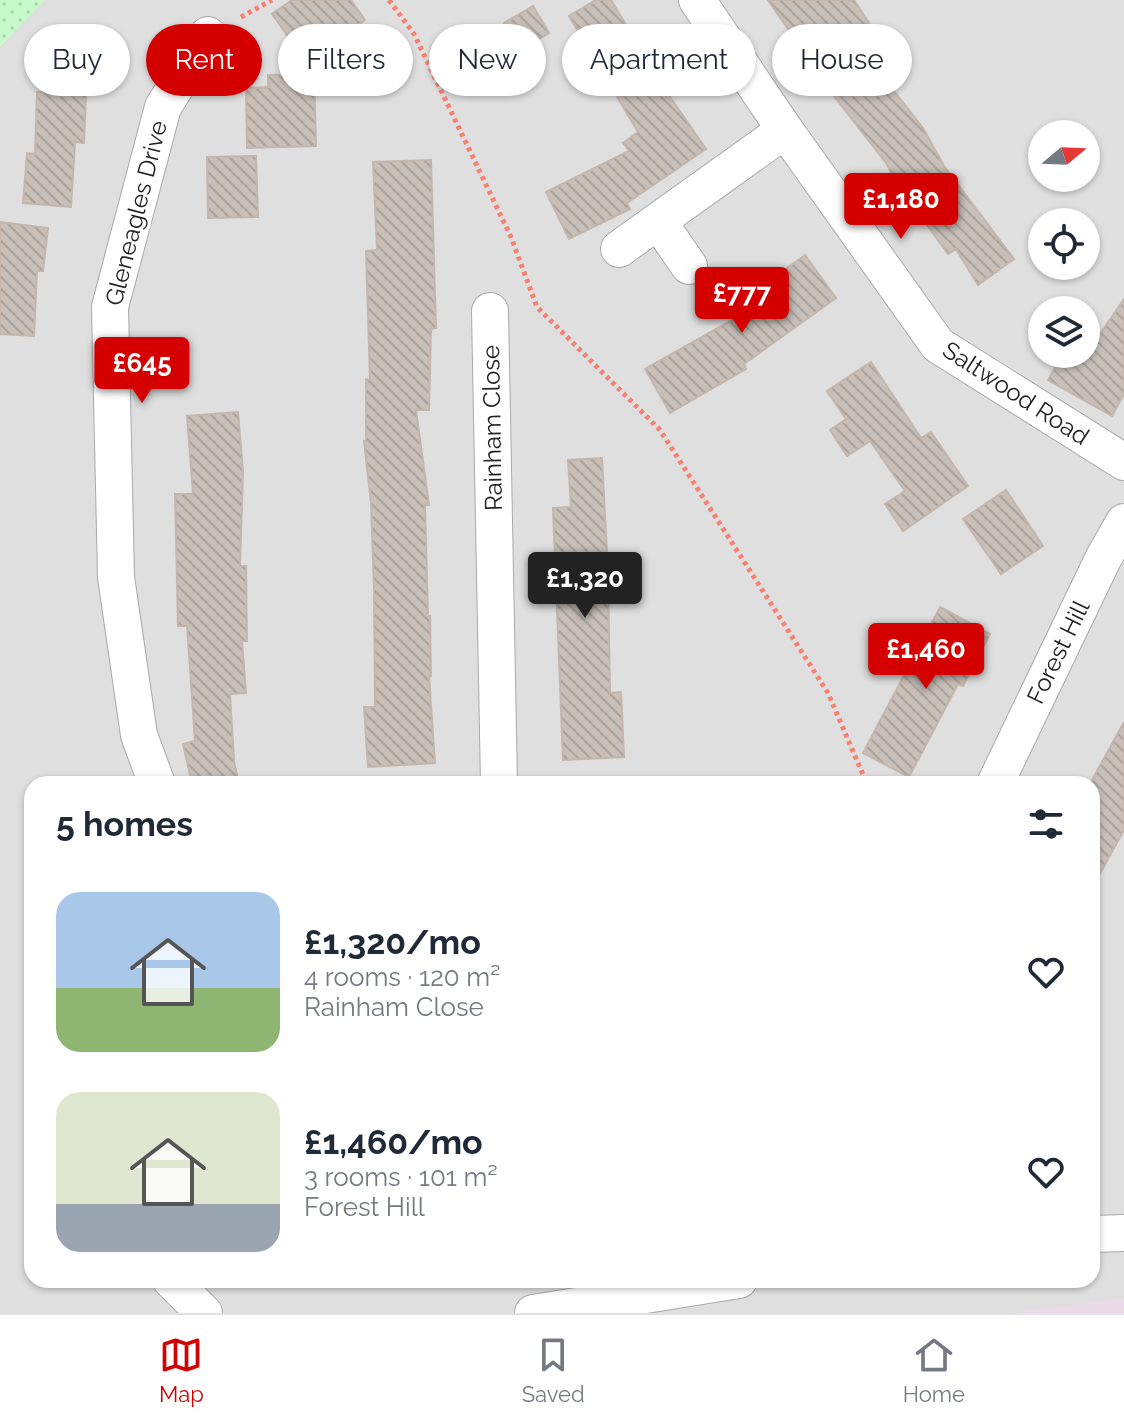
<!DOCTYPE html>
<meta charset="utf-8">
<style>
body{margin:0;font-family:Raleway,sans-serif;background:#f2f2f3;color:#1f2937;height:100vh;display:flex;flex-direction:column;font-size:30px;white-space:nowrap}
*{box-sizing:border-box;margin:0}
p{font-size:26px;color:#747a83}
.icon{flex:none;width:44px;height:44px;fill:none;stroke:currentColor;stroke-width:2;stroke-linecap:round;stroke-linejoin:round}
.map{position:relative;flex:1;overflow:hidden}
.sheet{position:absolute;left:24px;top:776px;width:1076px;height:512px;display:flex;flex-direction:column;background:#fff;border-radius:24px;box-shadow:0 2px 6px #0004}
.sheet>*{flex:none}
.top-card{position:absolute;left:24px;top:24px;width:1076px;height:72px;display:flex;gap:16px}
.needle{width:52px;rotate:71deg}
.tools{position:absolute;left:1028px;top:120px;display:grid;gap:16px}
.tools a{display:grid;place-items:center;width:72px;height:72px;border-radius:50%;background:#fff;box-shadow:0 2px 6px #0004;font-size:40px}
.price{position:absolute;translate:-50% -68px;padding:0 18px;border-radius:8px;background:#d40000;color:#fff;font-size:26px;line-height:52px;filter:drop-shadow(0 2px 4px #0008)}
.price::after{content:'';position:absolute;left:50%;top:48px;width:24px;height:18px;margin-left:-12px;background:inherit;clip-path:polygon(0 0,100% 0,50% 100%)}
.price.active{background:#222;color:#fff}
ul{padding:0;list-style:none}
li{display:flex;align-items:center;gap:24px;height:200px;padding:0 32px}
li span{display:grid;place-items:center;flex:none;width:224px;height:160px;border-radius:24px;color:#555}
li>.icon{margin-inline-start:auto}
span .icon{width:96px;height:96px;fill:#fffc;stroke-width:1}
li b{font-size:34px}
h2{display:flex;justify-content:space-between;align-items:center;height:96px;padding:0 32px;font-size:34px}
.chip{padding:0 28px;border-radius:36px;background:#fff;box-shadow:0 2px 6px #0004;font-size:28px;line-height:72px}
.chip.active{background:#d40000;color:#fff}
.menu{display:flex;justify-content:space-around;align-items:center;height:112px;border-top:2px solid #e0e1e3;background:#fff;font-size:22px;color:#747a83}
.menu a{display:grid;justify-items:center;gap:4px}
.menu .active{color:#d40000}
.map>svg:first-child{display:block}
</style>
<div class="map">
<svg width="1124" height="1313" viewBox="0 0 1124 1313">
<defs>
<pattern id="park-dots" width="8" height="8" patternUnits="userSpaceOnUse" patternTransform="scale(2)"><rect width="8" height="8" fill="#c8facc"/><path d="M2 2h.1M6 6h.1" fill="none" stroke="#acd6af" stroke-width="1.8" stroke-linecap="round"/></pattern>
<pattern id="building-back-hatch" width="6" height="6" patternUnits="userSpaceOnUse" patternTransform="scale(2)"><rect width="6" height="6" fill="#c7bfb8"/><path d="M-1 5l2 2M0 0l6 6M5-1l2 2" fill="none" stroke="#aba49e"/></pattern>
</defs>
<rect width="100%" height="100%" fill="#f2efe9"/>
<path fill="#e0dfdf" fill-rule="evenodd" d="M 45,0 L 1124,0 L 1124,1313 L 0,1313 L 0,46 ZM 1042,134 L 1086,134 L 1086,178 L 1042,178 ZM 1042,222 L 1086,222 L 1086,266 L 1042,266 ZM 1042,310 L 1086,310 L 1086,354 L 1042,354 ZM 32,784 L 1092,784 L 1092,1280 L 32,1280 Z"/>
<path fill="#ebdbe8" d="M 1124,1298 L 1124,1313 L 1012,1313 Z"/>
<path fill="url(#park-dots)" d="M 0,0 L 45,0 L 0,46 Z"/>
<path fill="url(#building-back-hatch)" stroke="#c4b6ab" stroke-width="2" d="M 292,0 L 351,0 L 365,20 L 306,62 L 272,14 Z
M 596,0 L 611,0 L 668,94 L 706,149 L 627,203 L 630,209 L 569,239 L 546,192 L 629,151 L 623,143 L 638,132 L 569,16 Z
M 768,0 L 854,0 L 869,23 L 850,35 L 923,128 L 944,166 L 1014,259 L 978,285 L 956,249 L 948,254 L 919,214 L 915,216 L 886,163 L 830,91 Z
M 533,6 L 549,33 L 520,51 L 504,23 Z
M 314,74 L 316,146 L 247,148 L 246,88 L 268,87 L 268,75 Z
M 37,92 L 86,94 L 84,143 L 75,142 L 71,207 L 23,203 L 27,153 L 35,154 Z
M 256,156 L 258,217 L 208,218 L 207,157 Z
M 431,160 L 436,328 L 431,329 L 429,410 L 416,410 L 429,505 L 425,505 L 428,616 L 430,616 L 431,676 L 429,676 L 435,763 L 368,767 L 364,707 L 375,707 L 374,588 L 371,503 L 364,441 L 366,441 L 366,379 L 370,380 L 366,251 L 377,250 L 373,162 Z
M 0,222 L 48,228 L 43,271 L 37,271 L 34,336 L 0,334 Z
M 805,255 L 836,298 L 744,364 L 746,369 L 670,413 L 645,369 L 739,316 L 733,307 Z
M 1124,299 L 1124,394 L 1112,416 L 1048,380 L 1062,354 L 1086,354 L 1086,346 L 1095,331 L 1100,334 Z
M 871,362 L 921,438 L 931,432 L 968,486 L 903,531 L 885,504 L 905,491 L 870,441 L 847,456 L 830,430 L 846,419 L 827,391 Z
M 238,412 L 243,471 L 240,566 L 246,566 L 247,641 L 242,641 L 246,693 L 230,694 L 234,761 L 239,784 L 192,784 L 183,744 L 195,741 L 187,626 L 178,626 L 175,494 L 193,494 L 187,416 Z
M 602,458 L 608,573 L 610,693 L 621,692 L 624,757 L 563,760 L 553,508 L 571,507 L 568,460 Z
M 1006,490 L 1043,546 L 1001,574 L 963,519 Z
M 940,607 L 990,634 L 963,686 L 958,684 L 909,777 L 863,753 Z
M 1124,722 L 1124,830 L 1092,888 L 1092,780 Z"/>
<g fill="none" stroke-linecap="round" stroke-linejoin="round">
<defs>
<path id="street" d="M 697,0 L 785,130 L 938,345 L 1124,462
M 658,221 L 689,266
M 619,249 L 785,130
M 490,311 L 499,784
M 157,784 L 139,735 L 116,577 L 110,307 L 163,107 L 208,35
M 995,784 L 1103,559 L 1124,522
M 1092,1234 L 1124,1233
M 171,1280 L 204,1313
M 533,1313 L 739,1280"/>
</defs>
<use href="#street" stroke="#a9a9a9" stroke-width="38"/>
<path stroke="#fa8072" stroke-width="5" stroke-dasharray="4 4" stroke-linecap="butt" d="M 389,0 L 414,34 L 511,237 L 537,307 L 660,430 L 828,693 L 867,784
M 241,17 L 272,0"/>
<use href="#street" stroke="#fff" stroke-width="36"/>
</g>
<g text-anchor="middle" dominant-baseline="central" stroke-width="7" stroke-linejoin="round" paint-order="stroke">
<g font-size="24" fill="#222" stroke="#fff">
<text transform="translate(136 213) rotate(-76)">Gleneagles Drive</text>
<text transform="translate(1016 393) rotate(33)">Saltwood Road</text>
<text transform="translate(492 428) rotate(-91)">Rainham Close</text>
<text transform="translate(1058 652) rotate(-64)">Forest Hill</text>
</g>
</g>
</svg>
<div class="tools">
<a><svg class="needle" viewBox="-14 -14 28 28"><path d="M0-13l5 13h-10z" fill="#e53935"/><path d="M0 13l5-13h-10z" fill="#747a83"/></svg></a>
<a><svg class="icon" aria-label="locate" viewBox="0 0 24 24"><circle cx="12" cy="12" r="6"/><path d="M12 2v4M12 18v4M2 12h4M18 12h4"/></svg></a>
<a><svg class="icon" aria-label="layers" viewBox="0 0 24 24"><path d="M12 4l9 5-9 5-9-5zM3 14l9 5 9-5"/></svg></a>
</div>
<b class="price" style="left:901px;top:241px">£1,180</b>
<b class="price" style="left:742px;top:335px">£777</b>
<b class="price" style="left:142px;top:405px">£645</b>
<b class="price active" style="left:585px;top:620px">£1,320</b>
<b class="price" style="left:926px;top:691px">£1,460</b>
<div class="top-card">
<a class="chip">Buy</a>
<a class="chip active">Rent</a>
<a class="chip">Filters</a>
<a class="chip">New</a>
<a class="chip">Apartment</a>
<a class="chip">House</a>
</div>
<section class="sheet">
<h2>5 homes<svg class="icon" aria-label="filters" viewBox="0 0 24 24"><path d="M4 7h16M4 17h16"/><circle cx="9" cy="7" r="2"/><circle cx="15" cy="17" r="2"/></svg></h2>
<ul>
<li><span style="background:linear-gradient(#a9c7e8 60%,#8fb573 0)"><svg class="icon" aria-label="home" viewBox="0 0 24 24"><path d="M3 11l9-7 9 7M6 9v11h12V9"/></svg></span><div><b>£1,320/mo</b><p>4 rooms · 120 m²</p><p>Rainham Close</p></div><svg class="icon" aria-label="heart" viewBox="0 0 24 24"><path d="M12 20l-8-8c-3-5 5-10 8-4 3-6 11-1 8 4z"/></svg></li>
<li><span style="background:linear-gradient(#dfe7d0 70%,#9aa5b1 0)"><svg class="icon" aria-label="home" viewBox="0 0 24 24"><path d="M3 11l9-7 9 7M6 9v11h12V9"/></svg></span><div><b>£1,460/mo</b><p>3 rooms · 101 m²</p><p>Forest Hill</p></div><svg class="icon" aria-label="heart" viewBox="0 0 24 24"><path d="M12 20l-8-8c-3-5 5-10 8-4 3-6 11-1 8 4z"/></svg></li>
</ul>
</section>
</div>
<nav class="menu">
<a class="active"><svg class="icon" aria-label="map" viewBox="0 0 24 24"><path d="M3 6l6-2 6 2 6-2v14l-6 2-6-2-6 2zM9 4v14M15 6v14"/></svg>Map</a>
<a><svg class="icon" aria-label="saved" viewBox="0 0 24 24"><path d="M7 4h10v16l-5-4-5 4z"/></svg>Saved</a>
<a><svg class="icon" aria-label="home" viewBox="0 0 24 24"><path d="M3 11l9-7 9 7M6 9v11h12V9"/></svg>Home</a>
</nav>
